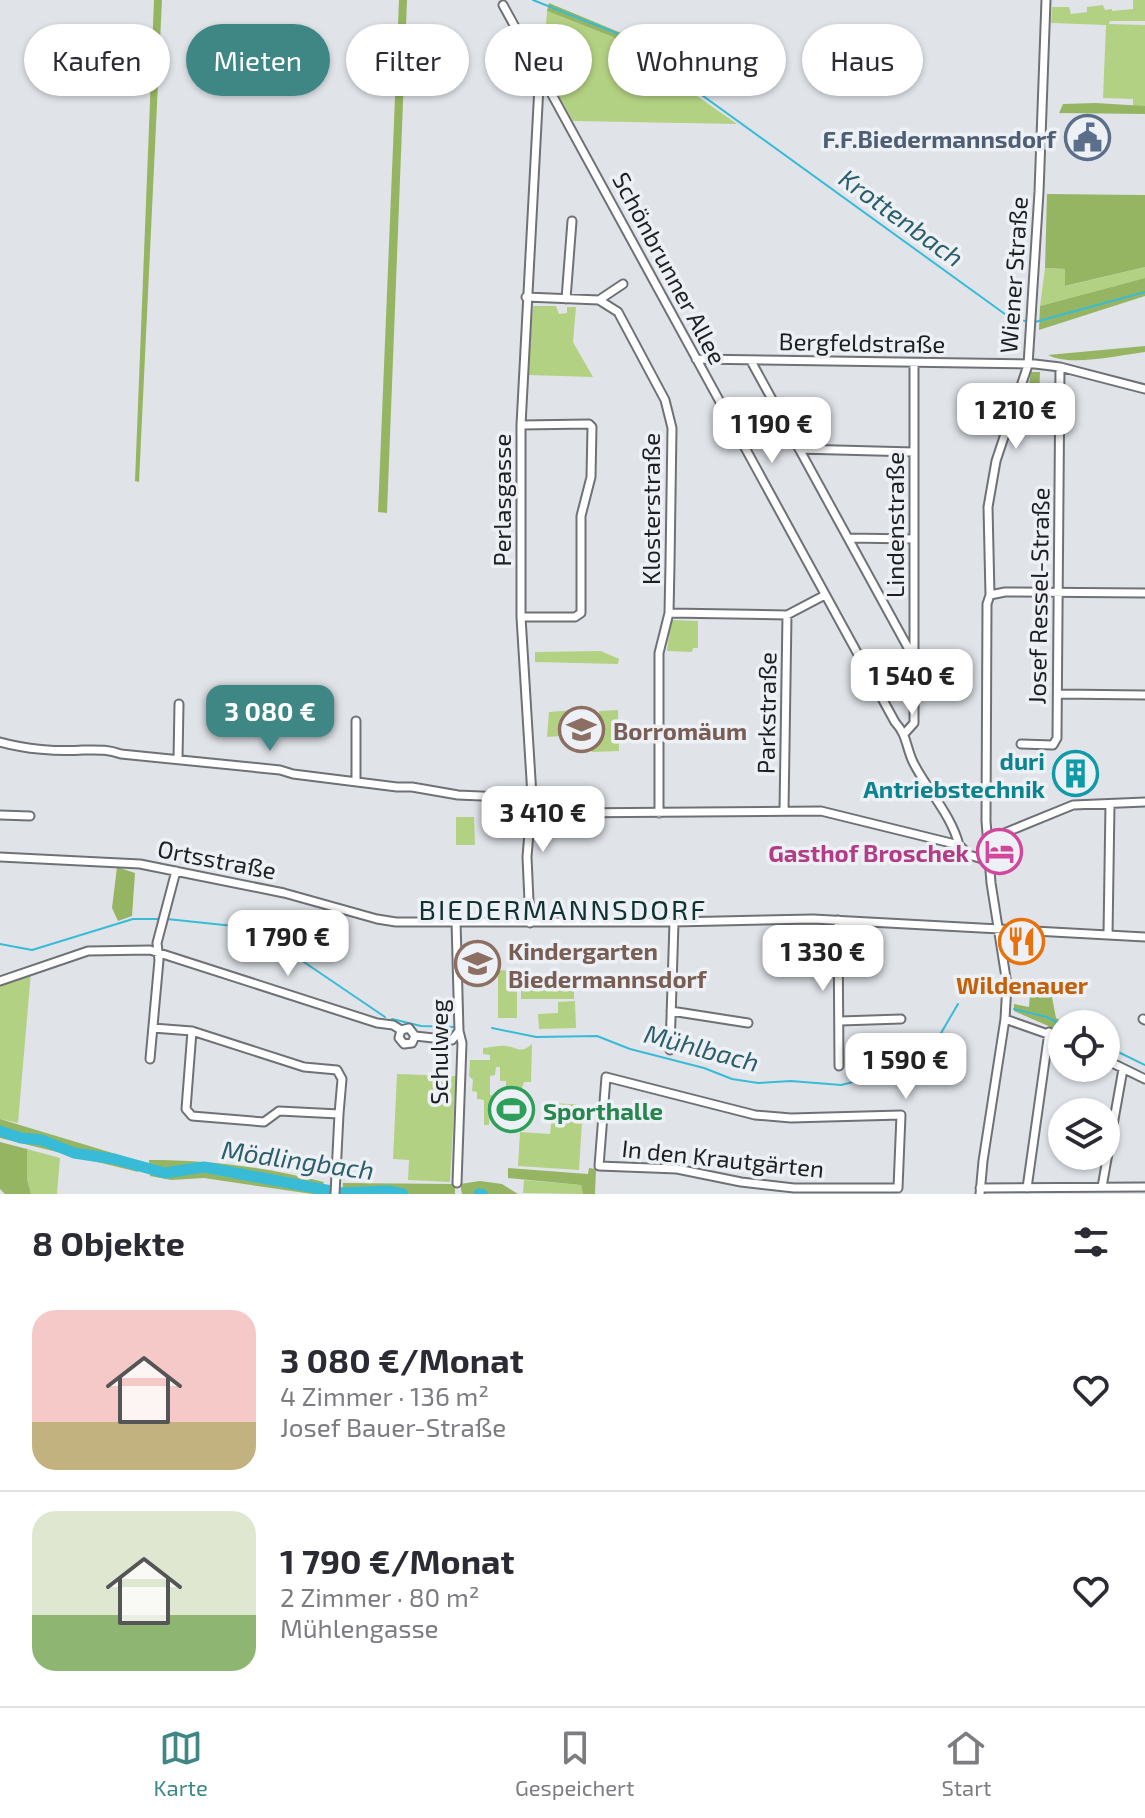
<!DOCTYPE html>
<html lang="de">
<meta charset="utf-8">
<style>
body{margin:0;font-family:"Exo 2",sans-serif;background:#f7f7f7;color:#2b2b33;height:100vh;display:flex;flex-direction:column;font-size:30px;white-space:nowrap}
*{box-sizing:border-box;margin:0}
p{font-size:26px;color:#7c7c81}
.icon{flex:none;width:44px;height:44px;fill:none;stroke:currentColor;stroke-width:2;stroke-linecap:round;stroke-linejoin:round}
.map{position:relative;height:1194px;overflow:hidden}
.details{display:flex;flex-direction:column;background:#fff;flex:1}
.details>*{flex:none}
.hud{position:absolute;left:24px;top:24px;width:1098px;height:72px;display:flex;gap:16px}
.controls{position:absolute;left:1048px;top:1010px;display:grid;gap:16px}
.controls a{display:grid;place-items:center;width:72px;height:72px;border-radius:50%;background:#fff;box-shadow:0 2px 6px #0004;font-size:40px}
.price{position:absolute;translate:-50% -68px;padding:0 18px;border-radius:16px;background:#fff;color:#222;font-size:26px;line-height:52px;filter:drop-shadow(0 2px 4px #0008)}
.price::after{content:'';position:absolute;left:50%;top:48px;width:24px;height:18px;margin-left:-12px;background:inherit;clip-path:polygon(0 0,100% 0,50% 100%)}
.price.selected{background:#3f8785;color:#fff}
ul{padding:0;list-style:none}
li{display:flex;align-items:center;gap:24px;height:200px;padding:0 32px}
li+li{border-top:2px solid #e1e1e2}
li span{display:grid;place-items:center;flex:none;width:224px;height:160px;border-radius:24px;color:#555}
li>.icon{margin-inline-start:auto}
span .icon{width:96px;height:96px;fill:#fffc;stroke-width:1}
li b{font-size:34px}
h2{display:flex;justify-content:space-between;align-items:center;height:96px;padding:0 32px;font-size:34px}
.tag{padding:0 28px;border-radius:36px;background:#fff;box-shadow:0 2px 6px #0004;font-size:28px;line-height:72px}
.tag.selected{background:#3f8785;color:#fff}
.menu{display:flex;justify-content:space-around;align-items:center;height:112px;border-top:2px solid #e1e1e2;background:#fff;font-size:22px;color:#7c7c81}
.menu a{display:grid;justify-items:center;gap:4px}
.menu .selected{color:#3f8785}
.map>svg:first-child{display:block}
</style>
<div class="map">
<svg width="1145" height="1194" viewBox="0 0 1145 1194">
<rect width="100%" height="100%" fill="#e0e4e9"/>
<path fill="#b3d182" d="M 1133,0 L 1145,0 L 1145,21 L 1110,21 L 1109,24 L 1145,25 L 1145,106 L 1133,106 L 1133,99 L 1103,98 L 1106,25 L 1051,23 L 1052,7 L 1069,7 L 1071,14 L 1087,12 L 1087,7 L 1103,5 L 1105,10 L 1112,9 L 1112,11 L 1133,9 Z
M 547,11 L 613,37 L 737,124 L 573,121 L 543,68 Z
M 1145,267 L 1145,278 L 1040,306 L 1045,268 L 1065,269 L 1066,286 Z
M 533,306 L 556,306 L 559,314 L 567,313 L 567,307 L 576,307 L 573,342 L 593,377 L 528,375 Z
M 671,620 L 698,621 L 698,648 L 693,648 L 692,652 L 667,651 Z
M 601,651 L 619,659 L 618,664 L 535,662 L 535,652 Z
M 574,710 L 576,735 L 547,737 L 549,712 Z
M 618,710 L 619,751 L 592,752 L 590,720 L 599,719 L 599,711 Z
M 456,817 L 474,817 L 475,845 L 456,845 Z
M 498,970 L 517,971 L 517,1018 L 498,1018 Z
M 31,972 L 18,1123 L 0,1119 L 0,984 Z
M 521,980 L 574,981 L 574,999 L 521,999 Z
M 575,1001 L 576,1028 L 539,1029 L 538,1014 L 558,1013 L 558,1002 Z
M 532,1044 L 531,1082 L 524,1082 L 521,1091 L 506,1091 L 506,1081 L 500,1081 L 500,1067 L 496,1067 L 495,1075 L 490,1076 L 490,1095 L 494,1096 L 494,1099 L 490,1100 L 489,1125 L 484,1125 L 484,1100 L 477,1099 L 477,1092 L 472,1091 L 473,1080 L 469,1076 L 470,1060 L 490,1060 L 490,1055 L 483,1054 L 483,1048 C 490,1048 499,1045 506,1046 C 519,1048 520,1054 532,1044 Z
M 397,1074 L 456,1076 L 450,1182 L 408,1180 L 409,1160 L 393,1159 Z
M 553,1103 L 583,1105 L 579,1170 L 518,1166 L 520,1132 L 550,1134 Z
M 27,1149 L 60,1158 L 57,1194 L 31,1194 L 27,1179 Z
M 524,1180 L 581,1185 L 583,1194 L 523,1193 Z"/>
<path fill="#96b562" d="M 154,0 L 162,0 L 139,482 L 135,481 Z
M 399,0 L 407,0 L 387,513 L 378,512 Z
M 549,3 L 626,35 L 660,60 L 655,65 L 613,37 L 547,11 Z
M 1096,103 L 1145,106 L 1145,114 L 1059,113 L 1063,104 Z
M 1047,194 L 1145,195 L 1145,267 L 1065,286 L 1065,269 L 1045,268 Z
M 1145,278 L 1145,296 L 1039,330 L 1040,306 Z
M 1145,346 L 1145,352 C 1119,355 1070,367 1048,355 Z
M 1031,372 L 1040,372 L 1039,399 L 1021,434 Z
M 117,867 L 135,873 L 132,916 L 118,921 L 112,908 Z
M 1031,982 L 1051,992 L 1056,1018 L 1068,1024 L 1062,1024 L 1062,1032 L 1014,1011 L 1014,1004 L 1029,1007 Z
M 0,1119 L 139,1161 L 138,1172 L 0,1138 Z
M 0,1142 L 27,1149 L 27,1179 L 31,1194 L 5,1194 L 0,1189 Z
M 149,1160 C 209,1160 265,1167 324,1182 L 319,1194 L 312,1194 L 204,1178 L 171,1180 L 150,1176 Z
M 508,1168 L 588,1174 L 589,1168 L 596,1169 L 595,1194 L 583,1194 L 581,1185 L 508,1178 Z
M 480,1181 L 502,1184 L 518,1194 L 462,1194 L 460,1184 Z
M 343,1183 L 455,1184 L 455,1194 L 342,1194 Z"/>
<path fill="#38bbd7" d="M 276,1157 L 328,1162 L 328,1167 C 315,1180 292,1170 276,1167 L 273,1162 Z"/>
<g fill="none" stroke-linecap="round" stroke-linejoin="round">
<path stroke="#38bbd7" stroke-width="2" d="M 533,0 L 616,33 L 1009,317 L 1029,322
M 1035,322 L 1145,292
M 167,919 L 243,927
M 263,932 L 285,939 L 298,958 L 385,1017
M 0,944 L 32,950 L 133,919 L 161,919
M 1014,1009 L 1047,1017 L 1062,1025
M 392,1019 L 421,1026 L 454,1027
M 492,1028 L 536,1037 L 597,1036 L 630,1049 L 704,1068 L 732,1079 L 758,1083 L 791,1081 L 841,1085 L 874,1077 L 886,1083 L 899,1082 L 920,1069 L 958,1004
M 1106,1046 L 1145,1065"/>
<path stroke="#38bbd7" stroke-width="11" d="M 0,1131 L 21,1138 L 42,1140 L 74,1153 L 114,1159 L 165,1173 L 204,1167 L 342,1193 L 388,1191 L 403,1194
M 479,1194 L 482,1194"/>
<defs>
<path id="minor" d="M 503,5 L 895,722 C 907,735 906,747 913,762 C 927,790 951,814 959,845
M 526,297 L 599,300 L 618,312 L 665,400 L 672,428 L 670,564 L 669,613 L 659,653 L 659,813
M 566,299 L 572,221
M 599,300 L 623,284
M 696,359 L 1035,364 L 1060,367 L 1145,389
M 751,361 L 912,655
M 521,425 L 589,424 L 592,427 L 591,477 L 581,516 L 581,613 L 575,617 L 521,617
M 799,449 L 914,452
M 848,538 L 914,539
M 990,595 L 1005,592 L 1145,593
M 669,613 L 787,615 L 825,595
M 1058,694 L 1145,695
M 356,721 L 356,782
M 905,733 L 914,723 L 914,363
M 0,742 C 25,749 57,752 83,750 C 98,750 106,749 121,754 L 280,770 L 293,774 L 397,787 L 412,787 L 458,795 L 524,798 L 561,813 L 821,811 L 959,845 L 969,855 L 989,861
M 1021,744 L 1053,745 L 1057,738 L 1060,367
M 178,759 L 179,704
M 784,811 L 787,615
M 0,815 L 30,816
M 987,838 L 997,836 L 1073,805 L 1145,802
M 0,857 L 140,864 L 284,893 L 377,919 L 396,922 L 674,922 L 813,919 L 1145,937
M 838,920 L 839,1066
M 456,921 L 459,1031 L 462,1043 L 457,1183
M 530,923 L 527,857 L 532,796 L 521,617 L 521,425 L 539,86 L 545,80
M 1108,935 L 1110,804
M 0,981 L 88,951 L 150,950 L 377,1023 L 393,1025 L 401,1030 L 409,1028 L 415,1036 L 452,1040 L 459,1031
M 671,1011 L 748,1023
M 1005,1019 L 1062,1039
M 1143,1019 L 1145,1020
M 840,1021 L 901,1019
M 153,1028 L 192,1031 L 304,1067 L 337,1070 L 342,1079 L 339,1114 L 279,1111 L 264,1122 L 192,1116 L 186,1109 L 192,1031
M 401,1030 L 399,1038 L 404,1044 L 412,1043 L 415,1036
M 670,1050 L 674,922
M 150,1059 L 159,960 L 157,943 L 176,871
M 1106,1060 L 1145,1079
M 606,1077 L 755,1115 L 791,1118 L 901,1115 L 898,1188 L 794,1188 L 741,1182 L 677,1169 L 599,1166 Z
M 1102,1187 L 1123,1069
M 980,1188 L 1145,1187
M 1027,1188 L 1049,1032
M 335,1194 L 339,1114
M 980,1194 L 983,1161 L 1005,1019 L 1007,984 L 991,883 L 986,821 L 987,604 L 990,595 L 988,507 L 996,461 L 1028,365 L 1039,192 L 1046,0"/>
</defs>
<use href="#minor" stroke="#6e7176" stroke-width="11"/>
<use href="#minor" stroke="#fff" stroke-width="7"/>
</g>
<defs>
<symbol id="civic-ring" viewBox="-11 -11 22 22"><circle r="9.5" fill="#edf1f6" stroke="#5c6f8a" stroke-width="1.5"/><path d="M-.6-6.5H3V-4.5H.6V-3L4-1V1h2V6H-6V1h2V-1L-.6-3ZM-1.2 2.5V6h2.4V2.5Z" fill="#5c6f8a"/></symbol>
<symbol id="school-ring" viewBox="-11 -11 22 22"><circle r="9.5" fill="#edf1f6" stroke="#8d6e63" stroke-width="1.5"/><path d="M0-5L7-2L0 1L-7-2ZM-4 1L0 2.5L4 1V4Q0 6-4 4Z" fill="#8d6e63"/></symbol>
<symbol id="building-ring" viewBox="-11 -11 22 22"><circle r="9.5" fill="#edf1f6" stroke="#0f9aa8" stroke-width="1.5"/><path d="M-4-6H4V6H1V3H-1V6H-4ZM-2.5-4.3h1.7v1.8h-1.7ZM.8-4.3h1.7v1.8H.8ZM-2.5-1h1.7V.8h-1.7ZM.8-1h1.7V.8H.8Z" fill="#0f9aa8"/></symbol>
<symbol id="hotel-ring" viewBox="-11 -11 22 22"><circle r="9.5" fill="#edf1f6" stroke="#d1479c" stroke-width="1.5"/><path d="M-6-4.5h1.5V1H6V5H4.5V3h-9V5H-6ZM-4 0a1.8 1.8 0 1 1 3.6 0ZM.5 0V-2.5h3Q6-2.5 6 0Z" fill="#d1479c"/></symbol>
<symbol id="restaurant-ring" viewBox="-11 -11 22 22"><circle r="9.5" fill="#edf1f6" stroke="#e8710a" stroke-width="1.5"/><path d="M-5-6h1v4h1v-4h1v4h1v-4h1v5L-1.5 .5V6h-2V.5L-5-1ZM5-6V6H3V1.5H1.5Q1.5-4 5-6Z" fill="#e8710a"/></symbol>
<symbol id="stadium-ring" viewBox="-11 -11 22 22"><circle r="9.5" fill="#edf1f6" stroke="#2e9e5b" stroke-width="1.5"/><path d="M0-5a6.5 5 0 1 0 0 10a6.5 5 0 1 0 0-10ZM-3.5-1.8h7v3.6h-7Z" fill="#2e9e5b"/></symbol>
</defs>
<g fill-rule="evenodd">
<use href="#civic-ring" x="1062" y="112" width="51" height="51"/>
<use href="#school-ring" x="556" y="704" width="51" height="51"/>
<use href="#building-ring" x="1050" y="748" width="51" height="51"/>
<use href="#hotel-ring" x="974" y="826" width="51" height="51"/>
<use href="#restaurant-ring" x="996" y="916" width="51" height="51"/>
<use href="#school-ring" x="452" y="938" width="51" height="51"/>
<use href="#stadium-ring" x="486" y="1084" width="51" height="51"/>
</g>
<g text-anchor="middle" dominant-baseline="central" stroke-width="7" stroke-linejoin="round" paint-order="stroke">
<g font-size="24" font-weight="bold" fill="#4e5e75" stroke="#edf1f6" text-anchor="end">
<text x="1056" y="138">F.F.Biedermannsdorf</text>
</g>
<g font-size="24" fill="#1e1f21" stroke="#edf1f6">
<text transform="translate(670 268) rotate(62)">Schönbrunner Allee</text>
<text transform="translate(1013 275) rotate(-86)">Wiener Straße</text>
<text transform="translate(862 342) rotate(1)">Bergfeldstraße</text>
<text transform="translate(501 500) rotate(-90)">Perlasgasse</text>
<text transform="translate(650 509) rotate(-90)">Klosterstraße</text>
<text transform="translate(894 525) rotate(-90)">Lindenstraße</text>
<text transform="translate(1038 596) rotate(-89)">Josef Ressel-Straße</text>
<text transform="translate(766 713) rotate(-89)">Parkstraße</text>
<text transform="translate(217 859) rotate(11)">Ortsstraße</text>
<text transform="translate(438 1052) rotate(-90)">Schulweg</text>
<text transform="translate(723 1158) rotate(6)">In den Krautgärten</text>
</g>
<g font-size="24" font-weight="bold" fill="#785e54" stroke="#edf1f6" text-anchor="start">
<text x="613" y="730">Borromäum</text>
<text x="508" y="950">Kindergarten<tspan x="508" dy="28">Biedermannsdorf</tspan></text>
</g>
<g font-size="24" font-weight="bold" fill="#0d838f" stroke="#edf1f6" text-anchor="end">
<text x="1045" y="760">duri<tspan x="1045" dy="28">Antriebstechnik</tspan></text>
</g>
<g font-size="24" font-weight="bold" fill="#b23c85" stroke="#edf1f6" text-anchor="end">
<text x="969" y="852">Gasthof Broschek</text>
</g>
<g font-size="24" font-weight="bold" fill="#c56008" stroke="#edf1f6">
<text x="1022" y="984">Wildenauer</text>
</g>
<g font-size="24" font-weight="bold" fill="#27864d" stroke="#edf1f6" text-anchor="start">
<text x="543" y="1110">Sporthalle</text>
</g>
<g font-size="26" font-style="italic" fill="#2b5f6b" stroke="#edf1f6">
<text transform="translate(902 217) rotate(36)">Krottenbach</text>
<text transform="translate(702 1047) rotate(15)">Mühlbach</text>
<text transform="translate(298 1159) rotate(8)">Mödlingbach</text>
</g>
<g font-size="28" letter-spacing="2" fill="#103332" stroke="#edf1f6">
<text x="563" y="909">BIEDERMANNSDORF</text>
</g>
</g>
</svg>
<div class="controls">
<a><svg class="icon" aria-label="locate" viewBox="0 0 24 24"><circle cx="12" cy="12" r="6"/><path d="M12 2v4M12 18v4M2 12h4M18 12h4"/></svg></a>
<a><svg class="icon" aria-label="layers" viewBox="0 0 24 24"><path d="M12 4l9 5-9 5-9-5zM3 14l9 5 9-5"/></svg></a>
</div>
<b class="price" style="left:1016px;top:451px">1 210 €</b>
<b class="price" style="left:772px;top:465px">1 190 €</b>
<b class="price" style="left:912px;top:717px">1 540 €</b>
<b class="price selected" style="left:270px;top:753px">3 080 €</b>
<b class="price" style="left:543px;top:854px">3 410 €</b>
<b class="price" style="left:288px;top:978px">1 790 €</b>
<b class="price" style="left:823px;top:993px">1 330 €</b>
<b class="price" style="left:906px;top:1101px">1 590 €</b>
<div class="hud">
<a class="tag">Kaufen</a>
<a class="tag selected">Mieten</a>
<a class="tag">Filter</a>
<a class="tag">Neu</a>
<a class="tag">Wohnung</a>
<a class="tag">Haus</a>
</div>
</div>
<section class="details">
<h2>8 Objekte<svg class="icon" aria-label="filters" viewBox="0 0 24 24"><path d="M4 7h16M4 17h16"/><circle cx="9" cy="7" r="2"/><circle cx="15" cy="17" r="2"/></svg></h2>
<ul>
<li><span style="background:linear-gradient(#f6c9c9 70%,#c2b280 0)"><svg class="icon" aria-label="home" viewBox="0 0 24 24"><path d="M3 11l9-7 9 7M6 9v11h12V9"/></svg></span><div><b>3 080 €/Monat</b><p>4 Zimmer · 136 m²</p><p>Josef Bauer-Straße</p></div><svg class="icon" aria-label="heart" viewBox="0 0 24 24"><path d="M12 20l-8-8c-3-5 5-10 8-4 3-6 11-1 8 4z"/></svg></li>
<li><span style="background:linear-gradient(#dfe7d0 65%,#8fb573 0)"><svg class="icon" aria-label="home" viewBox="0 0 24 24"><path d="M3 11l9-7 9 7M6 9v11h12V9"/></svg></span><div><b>1 790 €/Monat</b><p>2 Zimmer · 80 m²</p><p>Mühlengasse</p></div><svg class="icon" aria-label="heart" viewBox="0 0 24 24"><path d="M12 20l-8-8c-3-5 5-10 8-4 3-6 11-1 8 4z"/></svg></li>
</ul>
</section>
<nav class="menu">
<a class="selected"><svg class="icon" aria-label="map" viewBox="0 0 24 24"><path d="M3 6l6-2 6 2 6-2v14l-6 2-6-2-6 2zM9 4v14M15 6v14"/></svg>Karte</a>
<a><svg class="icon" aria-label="saved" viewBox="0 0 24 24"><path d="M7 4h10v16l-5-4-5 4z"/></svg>Gespeichert</a>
<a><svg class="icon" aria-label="home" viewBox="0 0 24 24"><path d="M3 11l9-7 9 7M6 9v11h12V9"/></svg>Start</a>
</nav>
